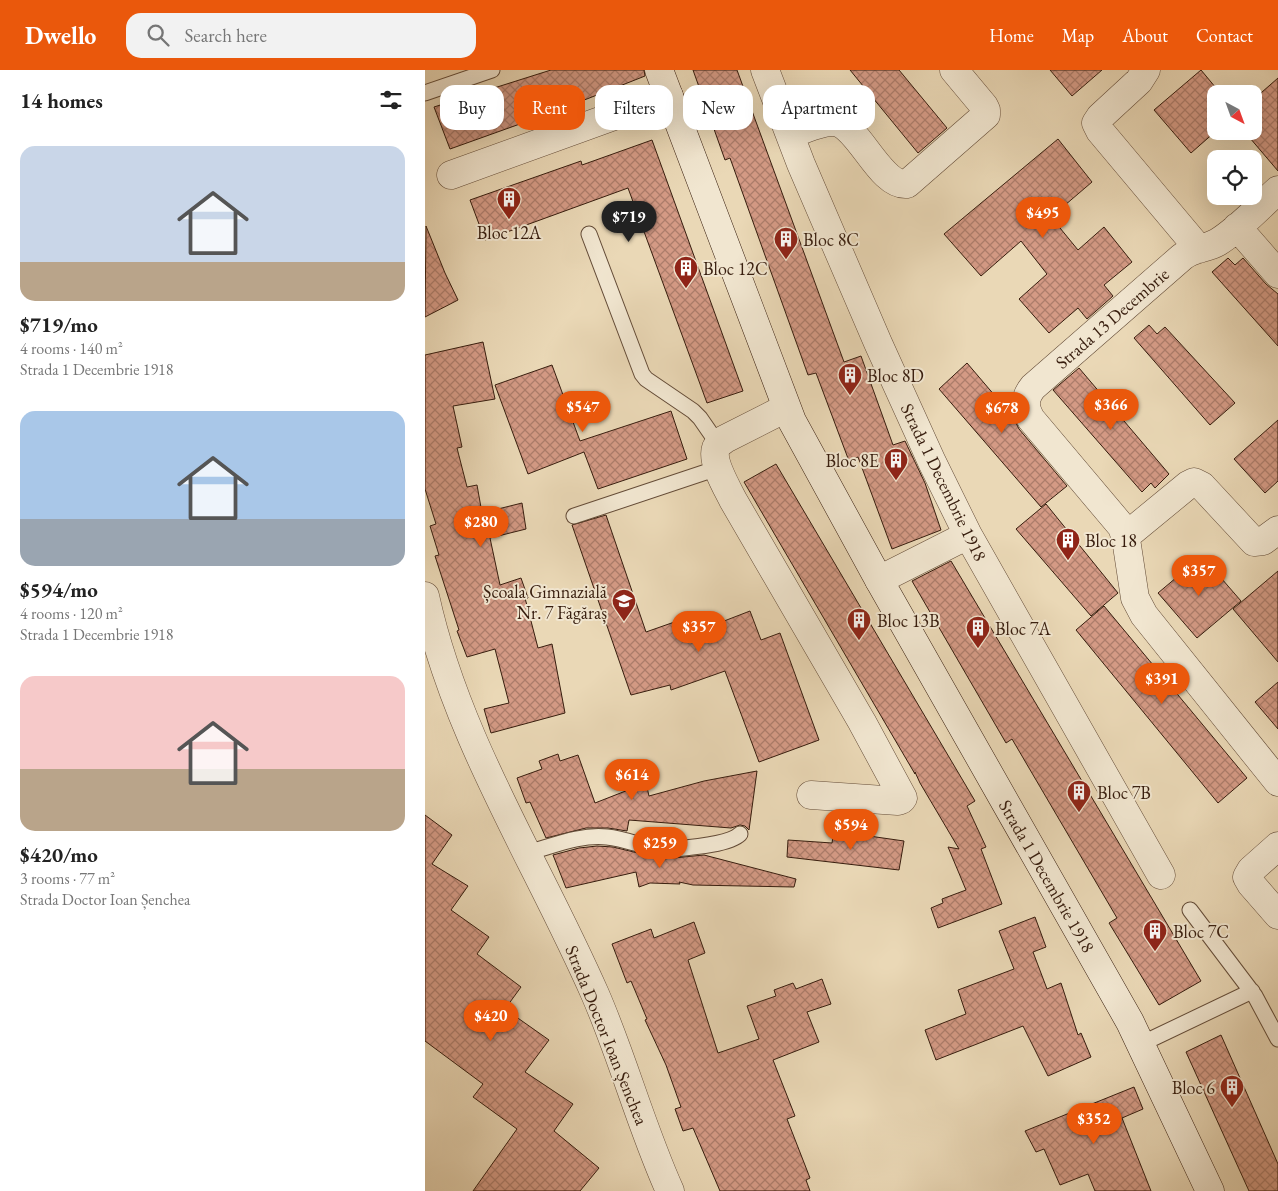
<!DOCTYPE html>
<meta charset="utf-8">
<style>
body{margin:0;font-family:"EB Garamond",serif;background:#f2f2f2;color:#222;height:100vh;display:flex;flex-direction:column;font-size:19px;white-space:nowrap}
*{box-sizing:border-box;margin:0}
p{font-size:16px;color:#767676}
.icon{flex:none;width:28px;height:28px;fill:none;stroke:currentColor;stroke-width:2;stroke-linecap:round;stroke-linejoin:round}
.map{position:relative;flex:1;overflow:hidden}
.sheet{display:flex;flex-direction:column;background:#fff;width:425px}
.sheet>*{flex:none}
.guide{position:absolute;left:15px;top:15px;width:475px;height:45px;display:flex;gap:10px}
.needle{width:32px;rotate:139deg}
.tools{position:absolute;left:782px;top:15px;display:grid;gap:10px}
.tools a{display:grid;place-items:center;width:55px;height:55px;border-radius:10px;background:#fff;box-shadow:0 5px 20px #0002;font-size:25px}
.price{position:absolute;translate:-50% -42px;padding:0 11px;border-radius:18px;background:#ea580c;color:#fff;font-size:16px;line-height:32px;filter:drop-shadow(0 1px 2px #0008)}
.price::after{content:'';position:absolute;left:50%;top:30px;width:15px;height:11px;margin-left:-8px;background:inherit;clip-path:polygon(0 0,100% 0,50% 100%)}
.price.on{background:#222;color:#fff}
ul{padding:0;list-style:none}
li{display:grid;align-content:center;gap:10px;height:265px;padding:0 20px}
li span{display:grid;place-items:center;height:155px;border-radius:15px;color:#555}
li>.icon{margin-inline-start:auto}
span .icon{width:90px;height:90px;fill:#fffc;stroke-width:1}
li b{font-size:21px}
h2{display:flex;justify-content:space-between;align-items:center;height:60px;padding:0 20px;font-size:21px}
.chip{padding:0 18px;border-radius:15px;background:#fff;box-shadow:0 5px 20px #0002;font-size:18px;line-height:45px}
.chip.on{background:#ea580c;color:#fff}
header{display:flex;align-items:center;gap:30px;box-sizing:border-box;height:70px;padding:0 25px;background:#ea580c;color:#fff}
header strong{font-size:24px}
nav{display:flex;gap:28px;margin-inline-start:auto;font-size:18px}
.search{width:350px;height:45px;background:#f2f2f2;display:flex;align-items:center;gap:12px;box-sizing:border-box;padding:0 18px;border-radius:15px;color:#767676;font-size:19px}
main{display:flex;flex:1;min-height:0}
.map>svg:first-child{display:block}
</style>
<header>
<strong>Dwello</strong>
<div class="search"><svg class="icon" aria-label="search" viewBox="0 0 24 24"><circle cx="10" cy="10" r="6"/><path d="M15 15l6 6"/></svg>Search here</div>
<nav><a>Home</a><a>Map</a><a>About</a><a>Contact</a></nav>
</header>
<main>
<section class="sheet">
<h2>14 homes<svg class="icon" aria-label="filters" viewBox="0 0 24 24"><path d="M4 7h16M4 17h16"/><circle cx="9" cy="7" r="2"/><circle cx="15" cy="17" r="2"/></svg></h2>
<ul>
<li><span style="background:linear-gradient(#c9d6e8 75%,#b9a48a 0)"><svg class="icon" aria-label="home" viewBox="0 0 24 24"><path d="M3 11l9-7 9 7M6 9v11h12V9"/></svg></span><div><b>$719/mo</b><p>4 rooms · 140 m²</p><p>Strada 1 Decembrie 1918</p></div></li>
<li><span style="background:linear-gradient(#a9c7e8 70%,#9aa5b1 0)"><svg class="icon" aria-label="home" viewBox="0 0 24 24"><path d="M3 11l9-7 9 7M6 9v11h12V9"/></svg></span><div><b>$594/mo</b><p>4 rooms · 120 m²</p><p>Strada 1 Decembrie 1918</p></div></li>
<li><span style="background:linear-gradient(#f6c9c9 60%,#b9a48a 0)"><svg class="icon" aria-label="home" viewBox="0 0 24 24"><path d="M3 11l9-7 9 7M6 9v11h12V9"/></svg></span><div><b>$420/mo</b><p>3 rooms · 77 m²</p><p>Strada Doctor Ioan Șenchea</p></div></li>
</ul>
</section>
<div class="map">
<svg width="853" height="1121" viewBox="0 0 853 1121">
<defs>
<pattern id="building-cross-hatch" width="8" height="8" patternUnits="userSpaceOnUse" patternTransform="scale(1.25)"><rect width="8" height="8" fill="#d49a85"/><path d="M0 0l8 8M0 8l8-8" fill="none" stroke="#ad7d6b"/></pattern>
</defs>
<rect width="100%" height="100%" fill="#ead8b6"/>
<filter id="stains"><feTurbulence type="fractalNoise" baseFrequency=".004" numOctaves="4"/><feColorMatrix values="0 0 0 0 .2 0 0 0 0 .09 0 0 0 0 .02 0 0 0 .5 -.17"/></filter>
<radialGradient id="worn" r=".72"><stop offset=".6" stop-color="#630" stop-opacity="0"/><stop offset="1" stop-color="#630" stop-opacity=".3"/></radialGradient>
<path fill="url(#building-cross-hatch)" stroke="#371d0e" d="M 126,0 L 219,0 L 220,6 L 134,40 L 25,79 L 9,37 Z
M 268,0 L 312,0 L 419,292 L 436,286 L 468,375 L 480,371 L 500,413 L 516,460 L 467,479 L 433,387 L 424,391 L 391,303 L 383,305 L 305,88 L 300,90 Z
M 425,0 L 474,0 L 522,58 L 493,83 Z
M 625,0 L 677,0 L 647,26 Z
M 776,0 L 796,24 L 791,24 L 791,61 L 766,83 L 729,40 Z
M 853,8 L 853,101 L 819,61 L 829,61 L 829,29 Z
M 633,69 L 667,112 L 626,147 L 653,180 L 679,157 L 707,192 L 679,215 L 688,226 L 662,249 L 653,238 L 624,263 L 594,229 L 622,204 L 596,171 L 556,206 L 519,164 Z
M 227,70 L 318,321 L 282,333 L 203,118 L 60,170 L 45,130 L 156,91 L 157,95 Z
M 1,156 L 20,203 L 33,230 L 0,247 Z
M 803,188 L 810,195 L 818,188 L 841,214 L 853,224 L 853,276 L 787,202 Z
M 724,255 L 732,264 L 740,257 L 810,333 L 785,355 L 709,268 Z
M 58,272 L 70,329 L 28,336 L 37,377 L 32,378 L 42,417 L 52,415 L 57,443 L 97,433 L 101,459 L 65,468 L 75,515 L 96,508 L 103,528 L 100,528 L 113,578 L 127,574 L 140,643 L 66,663 L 59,639 L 84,633 L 70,579 L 42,587 L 32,561 L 34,560 L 10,486 L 14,485 L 5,456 L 11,454 L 0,419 L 0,285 Z
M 542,293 L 588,347 L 594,359 L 642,416 L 616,437 L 514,319 Z
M 127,295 L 155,371 L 246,341 L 262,389 L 173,419 L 159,382 L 103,404 L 70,315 Z
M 654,298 L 744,404 L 730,418 L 726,413 L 717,422 L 628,320 Z
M 853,350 L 853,411 L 840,423 L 809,389 Z
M 351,394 L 550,731 L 542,736 L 561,777 L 556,779 L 577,834 L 513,858 L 506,838 L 518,833 L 517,829 L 541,820 L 523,777 L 534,779 L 495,713 L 490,702 L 490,704 L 319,412 Z
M 621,434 L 693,523 L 666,546 L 591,459 Z
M 181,445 L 221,562 L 275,543 L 281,558 L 325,541 L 336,570 L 355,563 L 394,670 L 334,692 L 300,601 L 246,620 L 245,615 L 206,625 L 147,455 Z
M 777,486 L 816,531 L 772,568 L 733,523 Z
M 526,491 L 776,911 L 734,935 L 684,853 L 692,848 L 587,669 L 581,673 L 487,511 Z
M 853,501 L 853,592 L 808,539 Z
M 679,536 L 822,708 L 793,733 L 651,560 Z
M 853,612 L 853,659 L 830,632 Z
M 133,684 L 135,691 L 153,685 L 170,733 L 221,713 L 224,726 L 279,711 L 332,701 L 324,760 L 320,756 L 315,755 L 306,758 L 204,750 L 202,761 L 183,758 L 161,758 L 121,768 L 105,732 L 101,733 L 92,708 L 117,699 L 114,691 Z
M 0,745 L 27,765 L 7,794 L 43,816 L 26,840 L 64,867 L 52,884 L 96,917 L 80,939 L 124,970 L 100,1002 L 148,1034 L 129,1061 L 174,1098 L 155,1121 L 48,1121 L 92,1059 L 48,1027 L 58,1014 L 0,971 Z
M 409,761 L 479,771 L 474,800 L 362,787 L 363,770 L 407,773 Z
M 172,776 L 188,777 L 238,789 L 279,785 L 371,809 L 369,817 L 268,815 L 254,812 L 255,814 L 225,813 L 214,817 L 211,802 L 141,818 L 128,785 L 154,778 Z
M 610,847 L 621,877 L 608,882 L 622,919 L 636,913 L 653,965 L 656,963 L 666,987 L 623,1006 L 598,956 L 511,990 L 500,960 L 541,944 L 533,920 L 589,899 L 574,861 Z
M 269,852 L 280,883 L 263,890 L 293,983 L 334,969 L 322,936 L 351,926 L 349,920 L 368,913 L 371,919 L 397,909 L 406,934 L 382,942 L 394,972 L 348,990 L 370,1046 L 362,1049 L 385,1108 L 381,1110 L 385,1121 L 295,1121 L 268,1058 L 258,1061 L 250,1039 L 256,1037 L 241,995 L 220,950 L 222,949 L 206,911 L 202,913 L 187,874 L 226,859 L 229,868 Z
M 796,965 L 853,1094 L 853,1121 L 824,1121 L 761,982 Z
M 709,1017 L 718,1039 L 697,1048 L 726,1121 L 670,1121 L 663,1104 L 635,1115 L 619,1079 L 611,1082 L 600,1061 Z"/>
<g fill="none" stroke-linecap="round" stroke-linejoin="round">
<defs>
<path id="lane" d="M 0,23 L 67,0
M 164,164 L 217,304 L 221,309 L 268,341 L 275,348 L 293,374
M 149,446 L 293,398
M 102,783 C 128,776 155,764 182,767 C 202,769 220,778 239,780 C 256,778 303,776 315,764
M 765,840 L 830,926 L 853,969
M 716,974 L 827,921"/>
<path id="street" d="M 340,0 L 376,94 L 453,273 L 507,392 L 543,465 L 736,805
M 721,0 L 714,11 L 675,47 L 671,53 L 675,61 L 774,179
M 365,65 C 378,60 395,51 410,52 C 434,55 455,117 482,114 L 561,45 L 561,40 L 559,36 L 529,0
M 26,105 L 244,26
M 853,120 C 835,136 813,160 793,172 C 781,179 768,178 757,187 L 608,317 C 599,328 599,337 606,349 L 697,457 L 701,469 L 710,528 L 719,545 L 853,712
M 812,157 L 853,204
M 361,338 L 300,369 C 296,372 293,374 291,378 C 286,391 302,418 308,430 L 437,652 L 478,728 L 476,730 L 473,731 L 386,725
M 701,466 L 763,415 L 769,412 L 777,416 L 829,472 L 838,471 L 853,460
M 454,510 L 543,465
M 0,526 C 31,668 112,792 170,924 C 198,988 216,1057 245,1121
M 853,776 L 826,800 L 822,807 L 826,814 L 853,845"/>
<path id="secondary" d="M 234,0 L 367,351 L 454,510 L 705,952 L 785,1121"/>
</defs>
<use href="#lane" stroke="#644c38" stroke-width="17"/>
<use href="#street" stroke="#644c38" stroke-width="29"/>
<use href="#secondary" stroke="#371d0e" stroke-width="29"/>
<use href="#lane" stroke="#f1e6d0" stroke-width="15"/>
<use href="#street" stroke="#f1e6d0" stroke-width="28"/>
<use href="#secondary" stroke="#f1e6d0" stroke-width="28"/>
</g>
<defs>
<symbol id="building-pin" viewBox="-11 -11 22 30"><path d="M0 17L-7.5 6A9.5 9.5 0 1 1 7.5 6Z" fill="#8f2418" stroke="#f1e6d0"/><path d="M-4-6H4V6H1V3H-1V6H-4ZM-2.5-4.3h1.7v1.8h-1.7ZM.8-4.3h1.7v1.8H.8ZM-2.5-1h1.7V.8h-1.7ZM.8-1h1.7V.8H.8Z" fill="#fff"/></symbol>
<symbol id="school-pin" viewBox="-11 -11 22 30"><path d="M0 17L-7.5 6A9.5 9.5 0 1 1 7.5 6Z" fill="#8f2418" stroke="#f1e6d0"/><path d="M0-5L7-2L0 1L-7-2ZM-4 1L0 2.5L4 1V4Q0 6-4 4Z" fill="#fff"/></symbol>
</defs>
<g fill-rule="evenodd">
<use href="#building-pin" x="70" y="115" width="28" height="38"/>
<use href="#building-pin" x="347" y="155" width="28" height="38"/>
<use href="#building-pin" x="247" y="184" width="28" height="38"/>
<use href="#building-pin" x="411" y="291" width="28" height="38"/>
<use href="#building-pin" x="457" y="376" width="28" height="38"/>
<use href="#building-pin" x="629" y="456" width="28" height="38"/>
<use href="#school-pin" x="185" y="517" width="28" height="38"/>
<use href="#building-pin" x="420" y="536" width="28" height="38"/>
<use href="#building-pin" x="539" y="544" width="28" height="38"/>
<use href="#building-pin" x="640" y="708" width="28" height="38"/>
<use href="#building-pin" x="716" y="847" width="28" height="38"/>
<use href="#building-pin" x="793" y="1003" width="28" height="38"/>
</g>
<g text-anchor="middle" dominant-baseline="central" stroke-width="4" stroke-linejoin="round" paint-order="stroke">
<g font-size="18" fill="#371d0e" stroke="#f1e6d0" text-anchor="start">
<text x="84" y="162" text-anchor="middle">Bloc 12A</text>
<text x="378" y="169">Bloc 8C</text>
<text x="278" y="198">Bloc 12C</text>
<text x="442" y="305">Bloc 8D</text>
<text x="454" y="390" text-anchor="end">Bloc 8E</text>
<text x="660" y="470">Bloc 18</text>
<text x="182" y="521" text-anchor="end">Școala Gimnazială<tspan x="182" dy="21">Nr. 7 Făgăraș</tspan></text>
<text x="452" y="550">Bloc 13B</text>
<text x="570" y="558">Bloc 7A</text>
<text x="672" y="722">Bloc 7B</text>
<text x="748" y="861">Bloc 7C</text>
<text x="790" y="1017" text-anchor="end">Bloc 6</text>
</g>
<g font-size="18" fill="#371d0e" stroke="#f1e6d0">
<text transform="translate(687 248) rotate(-41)">Strada 13 Decembrie</text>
<text transform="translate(519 412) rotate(64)">Strada 1 Decembrie 1918</text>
<text transform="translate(622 806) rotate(60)">Strada 1 Decembrie 1918</text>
<text transform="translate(182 965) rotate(68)">Strada Doctor Ioan Șenchea</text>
</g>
</g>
<rect width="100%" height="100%" filter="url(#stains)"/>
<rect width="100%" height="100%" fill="url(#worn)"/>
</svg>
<div class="tools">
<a><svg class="needle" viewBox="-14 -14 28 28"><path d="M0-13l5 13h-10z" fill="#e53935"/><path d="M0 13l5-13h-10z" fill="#767676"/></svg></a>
<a><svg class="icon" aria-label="locate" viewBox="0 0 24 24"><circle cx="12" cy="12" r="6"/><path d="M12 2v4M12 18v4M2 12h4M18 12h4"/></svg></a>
</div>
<b class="price" style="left:618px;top:169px">$495</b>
<b class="price on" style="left:204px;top:173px">$719</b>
<b class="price" style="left:686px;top:361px">$366</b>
<b class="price" style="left:158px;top:363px">$547</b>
<b class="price" style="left:577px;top:364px">$678</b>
<b class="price" style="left:56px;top:478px">$280</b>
<b class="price" style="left:774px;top:527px">$357</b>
<b class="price" style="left:274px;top:583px">$357</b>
<b class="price" style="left:737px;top:635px">$391</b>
<b class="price" style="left:207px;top:731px">$614</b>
<b class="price" style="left:426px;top:781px">$594</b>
<b class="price" style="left:235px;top:799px">$259</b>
<b class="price" style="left:66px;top:972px">$420</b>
<b class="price" style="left:669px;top:1075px">$352</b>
<div class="guide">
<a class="chip">Buy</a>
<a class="chip on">Rent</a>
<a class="chip">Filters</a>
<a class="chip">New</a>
<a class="chip">Apartment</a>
</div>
</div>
</main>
